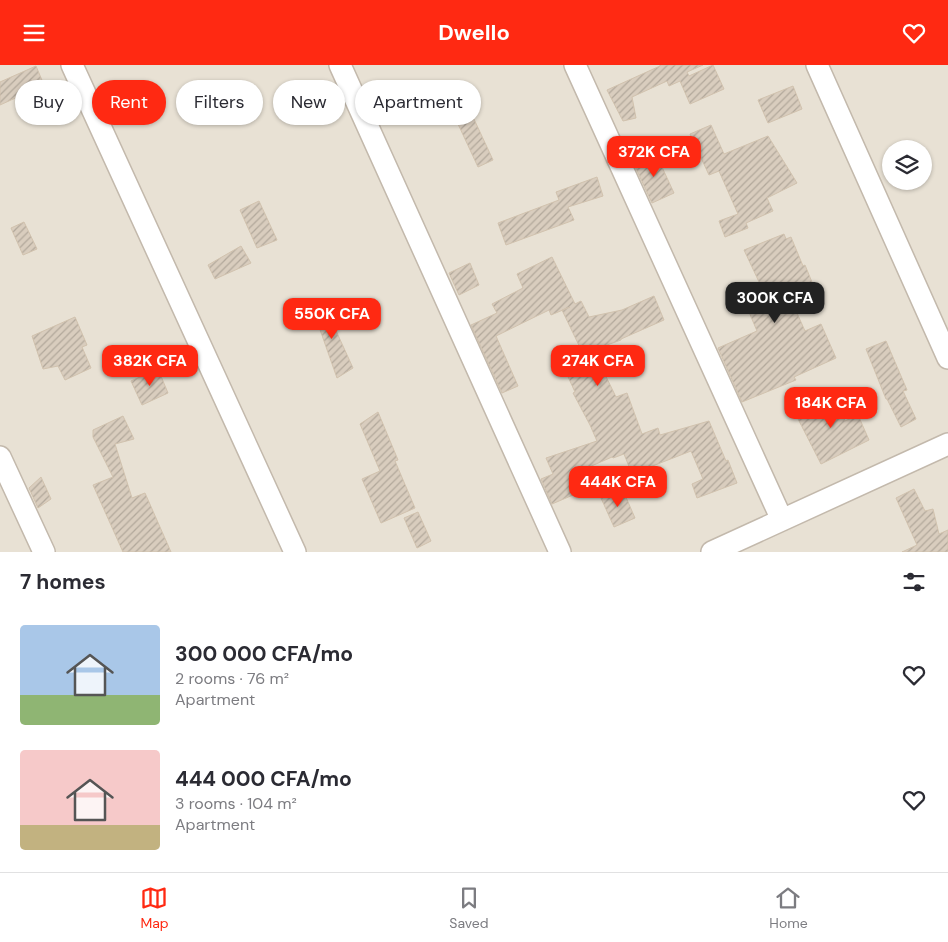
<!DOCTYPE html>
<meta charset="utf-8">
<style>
body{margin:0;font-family:"DM Sans",sans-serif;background:#f2f2f3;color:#2b2b33;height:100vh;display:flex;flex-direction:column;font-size:19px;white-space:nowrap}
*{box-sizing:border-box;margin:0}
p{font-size:16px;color:#7c7c81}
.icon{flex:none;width:28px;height:28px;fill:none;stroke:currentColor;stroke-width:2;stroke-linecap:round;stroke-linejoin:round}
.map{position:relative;height:487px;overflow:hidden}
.panel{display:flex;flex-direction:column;background:#fff;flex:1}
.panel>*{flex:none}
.top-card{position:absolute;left:15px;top:15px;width:500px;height:45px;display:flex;gap:10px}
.buttons{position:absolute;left:882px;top:75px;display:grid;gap:10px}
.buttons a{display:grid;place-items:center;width:50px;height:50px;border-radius:50%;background:#fff;box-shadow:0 1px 4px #0004;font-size:25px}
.price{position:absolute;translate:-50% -42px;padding:0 11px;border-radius:10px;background:#ff2912;color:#fff;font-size:16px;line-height:32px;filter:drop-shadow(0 1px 2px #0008)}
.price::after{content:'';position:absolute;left:50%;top:30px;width:15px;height:11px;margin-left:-8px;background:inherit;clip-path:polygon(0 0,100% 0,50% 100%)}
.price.selected{background:#222;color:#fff}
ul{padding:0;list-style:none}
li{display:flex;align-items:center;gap:15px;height:125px;padding:0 20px}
li span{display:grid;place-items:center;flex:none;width:140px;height:100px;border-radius:5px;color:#555}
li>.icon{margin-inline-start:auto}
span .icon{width:60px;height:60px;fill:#fffc;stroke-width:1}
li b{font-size:21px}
h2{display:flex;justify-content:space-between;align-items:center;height:60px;padding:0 20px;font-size:21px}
.tag{padding:0 18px;border-radius:22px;background:#fff;box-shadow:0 1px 4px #0004;font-size:18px;line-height:45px}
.tag.selected{background:#ff2912;color:#fff}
header{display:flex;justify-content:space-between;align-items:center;height:65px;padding:0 20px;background:#ff2912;color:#fff;font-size:22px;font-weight:700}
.tabs{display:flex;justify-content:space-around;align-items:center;height:70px;border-top:1px solid #e1e1e2;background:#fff;font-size:14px;color:#7c7c81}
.tabs a{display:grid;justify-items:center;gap:2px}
.tabs .selected{color:#ff2912}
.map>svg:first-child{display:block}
</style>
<header><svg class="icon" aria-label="menu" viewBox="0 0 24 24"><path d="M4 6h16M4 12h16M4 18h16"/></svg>Dwello<svg class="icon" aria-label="heart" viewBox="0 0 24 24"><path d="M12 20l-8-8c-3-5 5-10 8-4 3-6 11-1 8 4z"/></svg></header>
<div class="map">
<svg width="948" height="487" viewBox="0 0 948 487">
<defs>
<pattern id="building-hatch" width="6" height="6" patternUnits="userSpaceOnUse" patternTransform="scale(1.25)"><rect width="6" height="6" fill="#d9cdbe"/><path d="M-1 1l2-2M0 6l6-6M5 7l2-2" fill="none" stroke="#b2a89b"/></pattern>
</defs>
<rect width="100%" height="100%" fill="#f4efe6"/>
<path fill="#e8e1d4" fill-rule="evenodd" d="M 0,0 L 948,0 L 948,487 L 0,487 ZM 891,84 L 924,84 L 924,116 L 891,116 Z"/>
<path fill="url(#building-hatch)" stroke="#d1c2ae" d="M 660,0 L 703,0 L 687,7 L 689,11 L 713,0 L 724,24 L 690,39 L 680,16 L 669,21 L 667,16 L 632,32 L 636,53 L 623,56 L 607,25 L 660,1 Z
M 36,1 L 44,20 L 0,40 L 0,17 Z
M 793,21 L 802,44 L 768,58 L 758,35 Z
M 473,52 L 493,95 L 478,102 L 458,59 Z
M 711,60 L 724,89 L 768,71 L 797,118 L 767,133 L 773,146 L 746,158 L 748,163 L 725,172 L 719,156 L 738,149 L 719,106 L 709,110 L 690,69 Z
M 655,87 L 674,128 L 652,138 L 633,97 Z
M 597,112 L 603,131 L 568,142 L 574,155 L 506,180 L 498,158 L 559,135 L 556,127 Z
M 259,136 L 277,175 L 257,183 L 240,145 Z
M 24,157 L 37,184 L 23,190 L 11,163 Z
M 784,169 L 786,174 L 791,172 L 803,201 L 805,200 L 816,227 L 792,237 L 805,266 L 821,259 L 836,293 L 794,312 L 796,315 L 742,337 L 718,283 L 757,266 L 741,228 L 754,223 L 754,222 L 760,219 L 744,185 Z
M 241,181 L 251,198 L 215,214 L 208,200 Z
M 552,192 L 575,239 L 581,236 L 589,252 L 622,245 L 654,231 L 664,255 L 621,274 L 621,275 L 604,281 L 605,284 L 590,291 L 595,289 L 616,332 L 627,328 L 642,369 L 658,363 L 660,370 L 709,356 L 726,396 L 728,395 L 737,418 L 697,433 L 692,419 L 703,414 L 691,386 L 632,409 L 624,389 L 613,393 L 612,392 L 580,406 L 581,409 L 579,409 L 587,424 L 552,439 L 541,414 L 553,409 L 546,393 L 597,376 L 590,360 L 573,328 L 575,327 L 564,303 L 585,293 L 562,245 L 570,242 L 551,250 L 549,245 L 496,271 L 518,321 L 502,328 L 471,260 L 497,248 L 492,239 L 523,223 L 517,209 Z
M 470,198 L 479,220 L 459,230 L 449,208 Z
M 322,235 L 353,303 L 337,313 L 311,239 Z
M 75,252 L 87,280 L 82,282 L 91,303 L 65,315 L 58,301 L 43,304 L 32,271 Z
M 886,276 L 907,325 L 903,326 L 916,354 L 901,362 L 887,334 L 886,334 L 866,284 Z
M 158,304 L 168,328 L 142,340 L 131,316 Z
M 835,330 L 845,356 L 858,350 L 869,375 L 821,399 L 795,348 L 796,346 Z
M 378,347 L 398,395 L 395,396 L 415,443 L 381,458 L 362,414 L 380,406 L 360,359 Z
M 123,351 L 134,374 L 115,379 L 132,433 L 145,428 L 171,487 L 123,487 L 93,420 L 113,412 L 93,372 L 93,365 Z
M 41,412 L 51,434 L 38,443 L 29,423 Z
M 622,423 L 635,453 L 614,462 L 601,433 Z
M 914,424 L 925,446 L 933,444 L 939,469 L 948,465 L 948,487 L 902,487 L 917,480 L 896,433 Z
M 418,447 L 431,476 L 417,483 L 404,453 Z"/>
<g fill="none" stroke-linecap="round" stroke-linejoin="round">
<defs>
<path id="minor" d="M 72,0 L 295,487
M 340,0 L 560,487
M 575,0 L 782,455
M 817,0 L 948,293
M 0,392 L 44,487
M 712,487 L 948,379"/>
</defs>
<use href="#minor" stroke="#c3b9ac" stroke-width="24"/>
<use href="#minor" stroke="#fff" stroke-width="21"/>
</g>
</svg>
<div class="buttons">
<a><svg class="icon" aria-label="layers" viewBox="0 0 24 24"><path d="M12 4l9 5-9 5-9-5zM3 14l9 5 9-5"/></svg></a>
</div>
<b class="price" style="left:654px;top:113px">372K CFA</b>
<b class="price selected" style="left:775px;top:259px">300K CFA</b>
<b class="price" style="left:332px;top:275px">550K CFA</b>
<b class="price" style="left:150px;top:322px">382K CFA</b>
<b class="price" style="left:598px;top:322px">274K CFA</b>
<b class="price" style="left:831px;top:364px">184K CFA</b>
<b class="price" style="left:618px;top:443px">444K CFA</b>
<div class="top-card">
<a class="tag">Buy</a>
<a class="tag selected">Rent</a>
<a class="tag">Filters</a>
<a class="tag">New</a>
<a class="tag">Apartment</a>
</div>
</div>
<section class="panel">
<h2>7 homes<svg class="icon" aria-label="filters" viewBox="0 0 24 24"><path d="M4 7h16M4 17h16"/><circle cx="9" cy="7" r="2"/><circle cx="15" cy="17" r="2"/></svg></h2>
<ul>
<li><span style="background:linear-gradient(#a9c7e8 70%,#8fb573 0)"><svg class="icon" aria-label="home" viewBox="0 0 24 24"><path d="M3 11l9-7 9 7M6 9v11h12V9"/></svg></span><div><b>300 000 CFA/mo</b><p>2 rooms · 76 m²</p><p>Apartment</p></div><svg class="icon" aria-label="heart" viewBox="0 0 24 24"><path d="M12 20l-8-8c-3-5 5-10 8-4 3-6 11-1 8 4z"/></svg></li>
<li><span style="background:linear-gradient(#f6c9c9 75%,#c2b280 0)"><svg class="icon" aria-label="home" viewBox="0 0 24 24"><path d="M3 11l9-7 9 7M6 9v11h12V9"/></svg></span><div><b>444 000 CFA/mo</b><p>3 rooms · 104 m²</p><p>Apartment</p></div><svg class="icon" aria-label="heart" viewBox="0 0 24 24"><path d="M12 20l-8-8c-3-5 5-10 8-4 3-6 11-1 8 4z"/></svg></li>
</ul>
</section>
<nav class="tabs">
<a class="selected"><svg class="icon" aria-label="map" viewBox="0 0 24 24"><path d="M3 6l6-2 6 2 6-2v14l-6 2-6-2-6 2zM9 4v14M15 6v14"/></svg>Map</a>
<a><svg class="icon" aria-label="saved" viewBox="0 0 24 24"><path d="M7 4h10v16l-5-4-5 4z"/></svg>Saved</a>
<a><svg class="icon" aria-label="home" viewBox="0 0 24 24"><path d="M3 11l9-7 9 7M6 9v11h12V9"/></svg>Home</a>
</nav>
